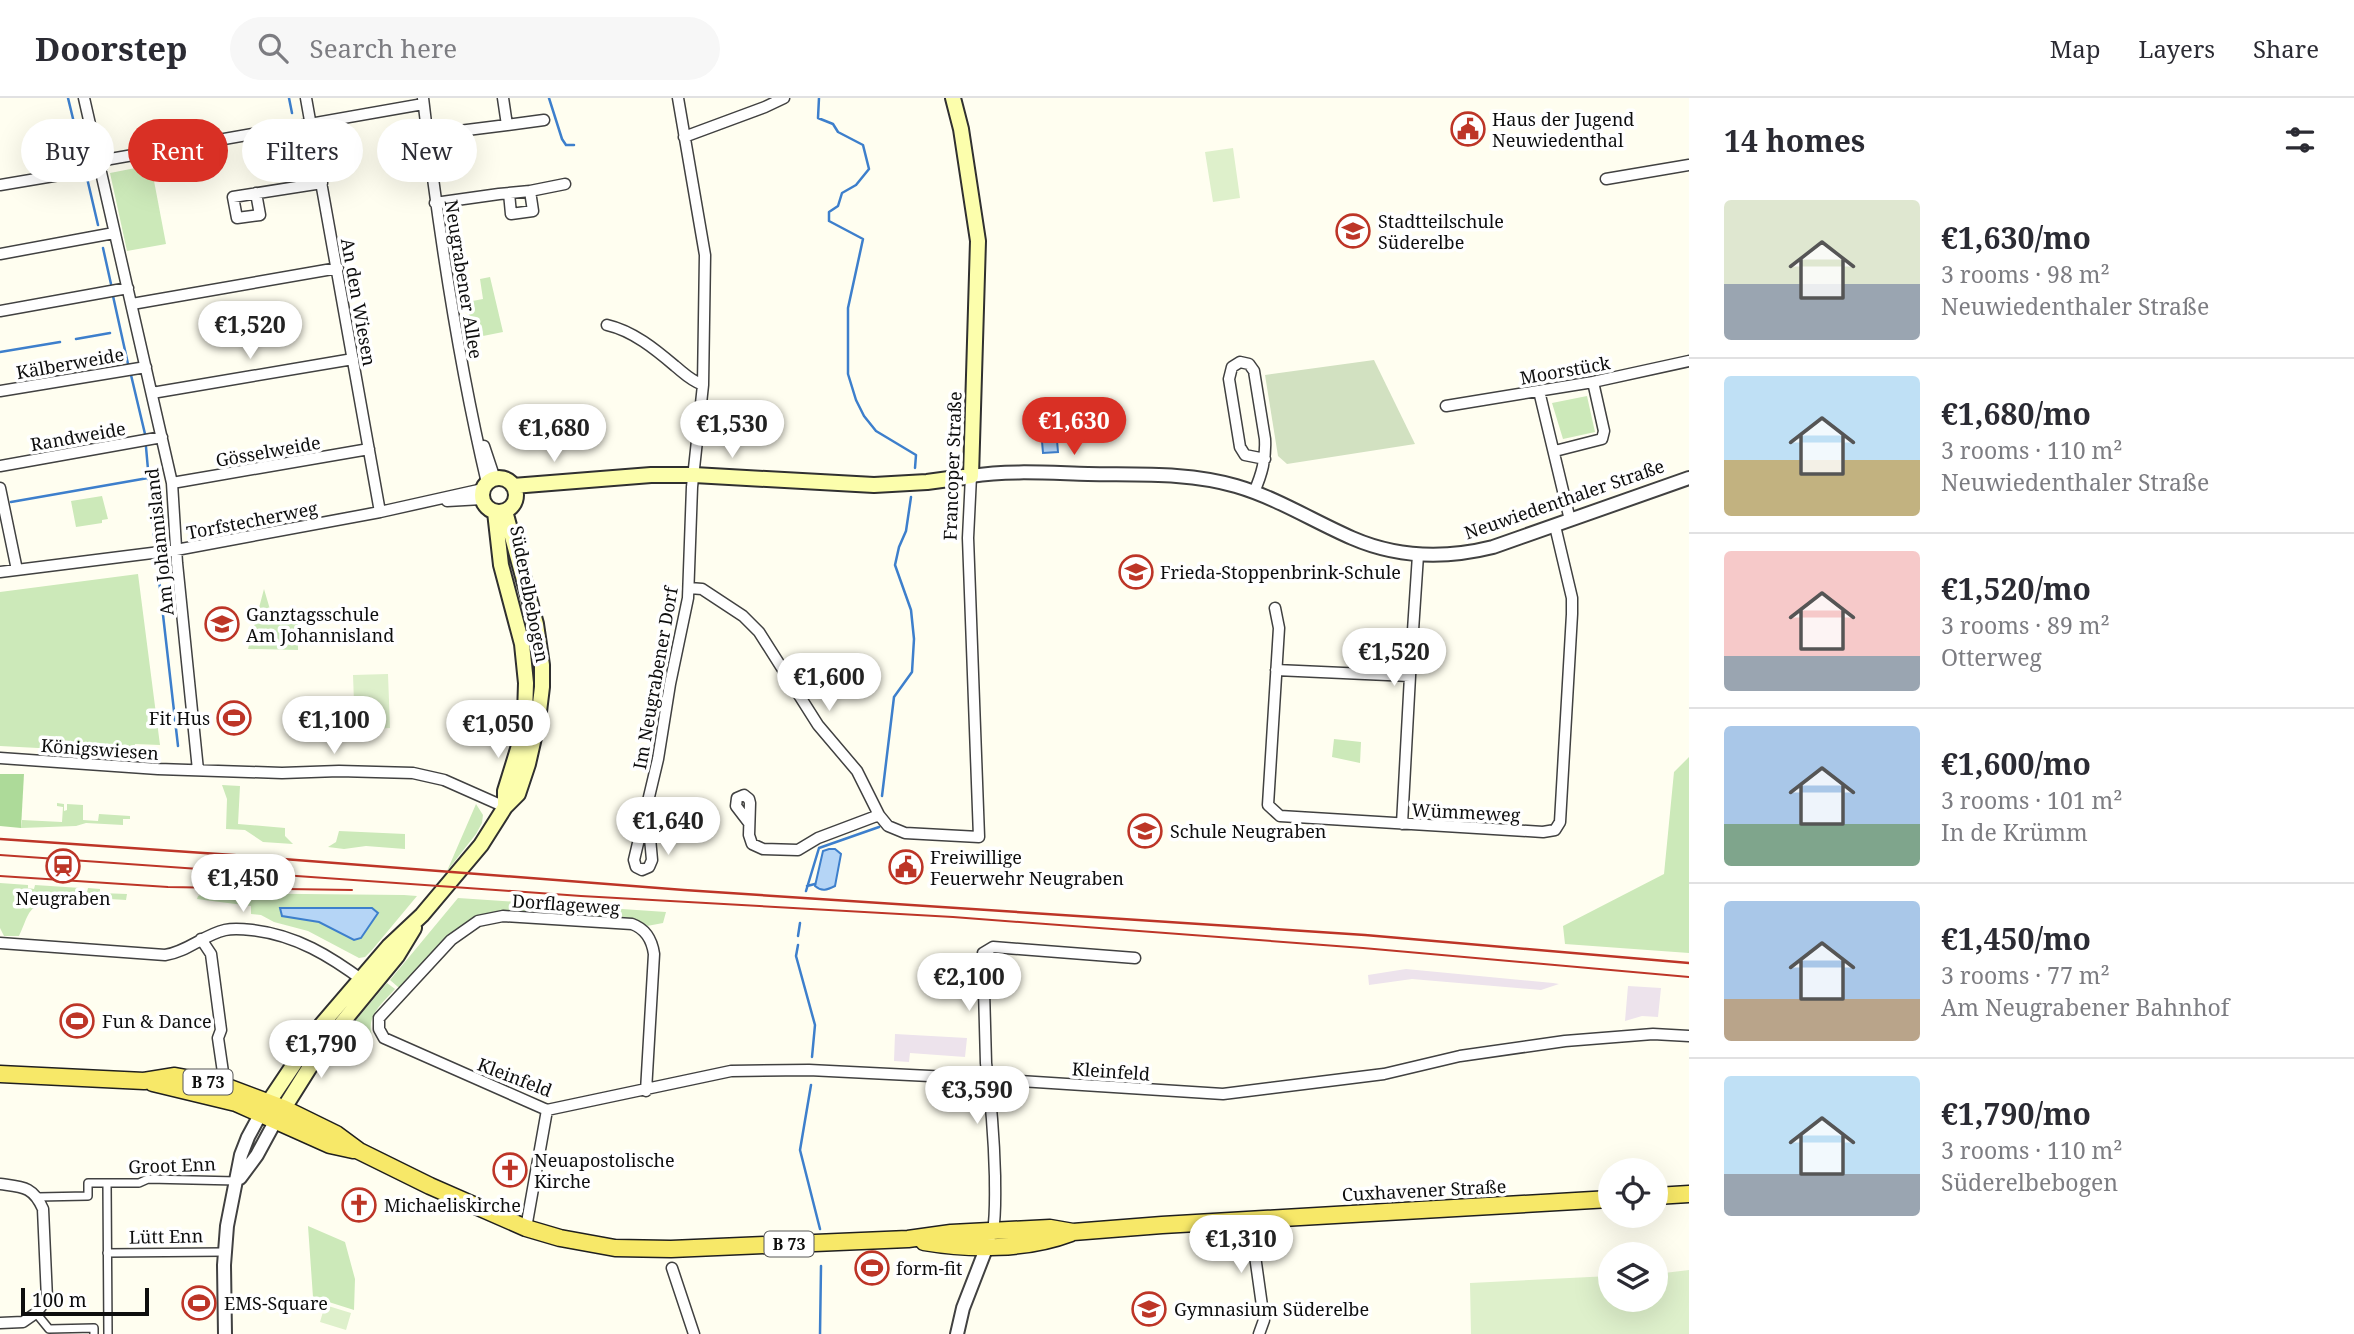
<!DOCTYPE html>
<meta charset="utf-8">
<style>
body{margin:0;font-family:"Noto Serif",serif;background:#f7f7f7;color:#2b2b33;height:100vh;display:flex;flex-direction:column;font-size:26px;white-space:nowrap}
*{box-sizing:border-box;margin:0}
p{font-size:23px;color:#7c7c81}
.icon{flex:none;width:38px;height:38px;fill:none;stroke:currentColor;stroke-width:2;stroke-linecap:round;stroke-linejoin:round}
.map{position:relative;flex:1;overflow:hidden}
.side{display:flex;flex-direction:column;background:#fff;width:665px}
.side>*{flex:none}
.top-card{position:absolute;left:21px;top:21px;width:665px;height:63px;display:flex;gap:14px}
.buttons{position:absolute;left:1598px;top:1060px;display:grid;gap:14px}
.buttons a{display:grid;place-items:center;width:70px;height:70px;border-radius:50%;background:#fff;box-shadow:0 7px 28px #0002;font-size:35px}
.scale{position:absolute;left:21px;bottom:18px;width:128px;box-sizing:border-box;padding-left:7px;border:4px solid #0e0e0e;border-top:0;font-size:19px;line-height:24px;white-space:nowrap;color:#0e0e0e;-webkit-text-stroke:5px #fff;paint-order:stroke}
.price{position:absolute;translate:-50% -60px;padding:0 16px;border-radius:24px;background:#fff;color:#222;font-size:23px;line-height:46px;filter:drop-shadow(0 2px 4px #0008)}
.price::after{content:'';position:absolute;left:50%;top:42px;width:21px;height:16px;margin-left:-10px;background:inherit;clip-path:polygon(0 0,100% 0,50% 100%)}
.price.current{background:#d93025;color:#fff}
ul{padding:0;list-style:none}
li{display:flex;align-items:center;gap:21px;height:175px;padding:0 35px}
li+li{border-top:2px solid #e1e1e2}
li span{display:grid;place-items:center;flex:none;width:196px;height:140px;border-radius:7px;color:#555}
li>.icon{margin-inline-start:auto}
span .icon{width:84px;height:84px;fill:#fffc;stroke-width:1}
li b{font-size:30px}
h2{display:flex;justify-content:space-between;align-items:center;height:84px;padding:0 35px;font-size:30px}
.tag{padding:0 24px;border-radius:32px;background:#fff;box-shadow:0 7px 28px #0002;font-size:24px;line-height:63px}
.tag.current{background:#d93025;color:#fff}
header{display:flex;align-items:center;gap:42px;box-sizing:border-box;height:98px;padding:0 35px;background:#fff;border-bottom:2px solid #e1e1e2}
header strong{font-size:33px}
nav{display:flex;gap:38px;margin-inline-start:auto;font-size:24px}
.search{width:490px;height:63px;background:#f7f7f7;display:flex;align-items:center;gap:18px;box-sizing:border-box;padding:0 24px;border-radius:38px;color:#7c7c81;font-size:26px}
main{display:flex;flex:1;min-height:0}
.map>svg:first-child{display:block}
</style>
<header>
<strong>Doorstep</strong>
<div class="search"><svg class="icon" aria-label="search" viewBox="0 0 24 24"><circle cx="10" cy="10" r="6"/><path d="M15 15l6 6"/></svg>Search here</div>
<nav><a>Map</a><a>Layers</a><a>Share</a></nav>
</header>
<main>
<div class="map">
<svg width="1689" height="1236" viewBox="0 0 1689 1236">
<rect width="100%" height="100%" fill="#fffef0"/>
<path fill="#ede3ec" d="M 1406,871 L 1553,885 L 1559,886 L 1541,892 L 1412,881 L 1369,887 L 1368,877 Z
M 1628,888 L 1661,890 L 1658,919 L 1642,918 L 1625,923 Z
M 895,936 L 967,940 L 965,959 L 910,955 L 909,964 L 894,963 Z"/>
<path fill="#cce9b9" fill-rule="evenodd" d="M 151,67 L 166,146 L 127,153 L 110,75 Z
M 490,179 L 503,234 L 473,240 L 472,234 L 474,233 L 472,230 L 467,204 L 483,201 L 480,181 Z
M 1587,298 L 1595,334 L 1563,341 L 1552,305 Z
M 102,398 L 108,421 L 102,422 L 102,425 L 76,429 L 71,403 Z
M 138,476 L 160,647 L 135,646 L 133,655 L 0,648 L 0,494 Z
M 264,491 L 274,525 L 298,525 L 298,552 L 248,551 Z
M 1334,641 L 1361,644 L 1360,665 L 1332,659 Z
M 1689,659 L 1689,855 L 1565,846 L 1563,828 L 1664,776 L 1674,674 Z
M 222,687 L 240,688 L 238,726 L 285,730 L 285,738 L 293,746 L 263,744 L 245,732 L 226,731 L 227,701 Z
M 57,705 L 64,706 L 64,713 L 67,712 L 67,706 L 83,707 L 83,722 L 98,723 L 99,716 L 130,718 L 130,721 L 123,721 L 123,727 L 86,725 L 76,728 L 21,730 L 22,722 L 62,724 L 63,709 L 57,708 Z
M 476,706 L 483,717 L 482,725 L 476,736 L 447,773 Z
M 339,733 L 405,736 L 405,751 L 366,748 L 344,751 L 328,749 L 336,744 Z
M 0,785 L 28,787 L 28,790 L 34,791 L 35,787 L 81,790 L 81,794 L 87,794 L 88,790 L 100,791 L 100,795 L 127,796 L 126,802 L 110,801 L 109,797 L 89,796 C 77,807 87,808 65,807 L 60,802 L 57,807 C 27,804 30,815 19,838 L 4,838 L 0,830 Z
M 206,795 L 404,797 L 417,798 L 372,852 L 365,859 L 359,860 L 308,833 L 274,824 L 261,817 L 251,816 L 251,808 L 197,801 L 198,798 ZM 378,815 L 354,842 L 319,824 L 282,818 Z
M 458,800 L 666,814 L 663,825 L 647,828 L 639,824 L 503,814 C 458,817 431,858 402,889 L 398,889 L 390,882 Z
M 387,885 L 395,891 C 382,906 366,917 372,938 L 350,929 Z
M 308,1128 L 345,1144 L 355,1181 L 354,1212 L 313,1199 Z"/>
<path fill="#adda99" d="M 0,676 L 24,676 L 21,730 L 0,728 Z"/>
<path fill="#d2e1c1" d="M 1374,262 L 1415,346 L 1287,366 L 1278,358 L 1265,277 Z"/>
<path fill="#def0cb" d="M 1233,50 L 1240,100 L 1213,104 L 1205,54 Z
M 388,576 L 390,630 L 355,632 L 353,577 Z
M 1689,1172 L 1689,1236 L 1471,1236 L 1470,1185 L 1610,1178 L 1610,1202 L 1656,1202 L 1656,1176 Z
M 325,1207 L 351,1215 L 346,1232 L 320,1224 Z"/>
<path fill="#b5d5f6" stroke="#3d7fcc" stroke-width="2" d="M 1055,319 L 1058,354 L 1043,355 L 1040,320 Z
M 829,751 L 835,751 L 841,756 L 835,788 C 827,792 822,794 815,788 L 823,753 Z
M 280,810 L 372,810 L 378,815 L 361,840 L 354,842 L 319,824 L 282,818 Z"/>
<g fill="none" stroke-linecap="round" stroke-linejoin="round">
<path stroke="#3d7fcc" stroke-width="2.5" d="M 68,0 L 84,66
M 289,0 L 292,15
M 549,0 L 562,41 L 566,47 L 574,47
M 819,0 L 818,20 L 833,26 L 838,34 L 863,47 L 869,71 L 856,87 L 842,95 L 838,108 L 829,114 L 829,123 L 863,141 L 848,210 L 848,276 L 856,302 L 864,318 L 876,333 L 916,357 L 915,370
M 87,80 L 98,127
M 103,150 L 111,186
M 113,198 L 128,266
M 76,241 L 110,235
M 0,254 L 60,244
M 131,277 L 145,336
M 146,349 L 154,439
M 11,404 L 148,380
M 158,473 L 178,648
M 882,698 L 894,599 L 912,574 L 914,541 L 911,512 L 895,467 L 899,449 L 906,433 L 911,399
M 807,788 L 815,786
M 806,793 L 819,750 L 879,729
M 798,838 L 800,825
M 798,847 L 796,858 L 815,927 L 812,959
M 811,987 L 800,1052 L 820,1131
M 820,1236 L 821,1168"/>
<defs>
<path id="pedestrian" d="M 107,1085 L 108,1236
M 38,1099 L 88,1098 L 88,1085 L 139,1085 L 148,1081 L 237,1083
M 107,1155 L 224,1154
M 36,1215 L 49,1231 L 94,1230 L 94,1236"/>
<path id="minor" d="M 84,0 L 172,385 L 177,465 L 198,672
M 306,0 L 380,414
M 423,0 C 438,129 457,258 487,385
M 507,27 L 544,22
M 427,37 L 507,27 L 503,0
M 684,39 L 765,9 L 784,0
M 99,63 L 423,6
M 1606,81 L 1689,67
M 0,87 L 101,70
M 530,93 L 565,86
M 256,95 L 260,117 L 237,120 L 233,99 L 322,85
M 435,105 L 499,96 L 530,93 L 533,113 L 511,116 L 509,95
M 0,156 L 114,135
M 132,206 L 338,170
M 0,213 L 128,190
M 607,227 C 633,233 655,251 675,268 C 685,276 690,282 703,287
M 0,293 L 146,269
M 1539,293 L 1570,422
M 152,295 L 353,261
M 1446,308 L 1593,284 L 1689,263
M 484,348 L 495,381
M 1555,353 L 1602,341 L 1604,333 L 1593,284
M 0,368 L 162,339
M 172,385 L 369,351
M 0,390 L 17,472
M 1254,394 C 1262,376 1266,361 1265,341 L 1254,273 L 1249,266 L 1240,264 L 1232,269 L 1229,281 L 1240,349 L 1245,357 L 1265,361
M 447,403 L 482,401
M 0,474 L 176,452 L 380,414 L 483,391
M 689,490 L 702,491 L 743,518 L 759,534 L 818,627 L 857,673 L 879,717 L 888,728 L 905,735 L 979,739 L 968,440 L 971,378
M 1275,510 L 1279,530 L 1268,707 L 1280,718 L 1543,734 L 1555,732 L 1560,724 L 1572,516 L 1572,500 L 1555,428
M 1276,572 L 1410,578
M 0,660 L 158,671 L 282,675 L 339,673 L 413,675 L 444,682 L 505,709
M 647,707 L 652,762 L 649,769 L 642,772 L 636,769 L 634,762 L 658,661 L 670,586 L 688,500 L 692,389 L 703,287 L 705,157 L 678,0
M 749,725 L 736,708 L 737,700 L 744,697 L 749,701 L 750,705 L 749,737 L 752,746 L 763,751 L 798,752 L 818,740 L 879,717
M 1402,726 L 1410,578 L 1418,457
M 201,841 L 211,856 L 221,932 L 218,940 L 225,988
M 0,845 L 165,857 C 187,854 203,837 225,832 C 234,830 243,831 252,832 C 296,837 330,858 365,884
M 646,993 L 654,856 C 652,842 646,831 632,826 L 503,818 L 478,823 L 451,842 L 379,920 L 379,931 L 384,940 L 547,1012 L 731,973 L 809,972 L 990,981 L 1223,996 L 1384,976 L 1460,958 L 1565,943 L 1653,936 L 1689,938
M 0,1086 C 22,1089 33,1088 43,1111 L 47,1201 L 36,1215 L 23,1224 L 0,1225
M 1250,1122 L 1264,1222 L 1259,1236
M 526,1130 L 547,1012
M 993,1133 C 996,1115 995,1097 995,1078 C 994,1040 991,1002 986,965 L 983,855 L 993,849 L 1135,860
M 672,1170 L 694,1236"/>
<path id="tertiary" d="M 971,378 C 1010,372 1049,375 1088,376 C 1137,377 1188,374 1236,388 C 1277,400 1313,423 1352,440 C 1398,460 1445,461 1493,449 L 1689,380
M 240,1080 L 257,1057 L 276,1022
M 225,1236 L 224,1167 L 227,1128 L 241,1057 L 248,1039 L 261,1015
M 957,1236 L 963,1210 L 989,1143"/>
<path id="secondary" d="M482 397a17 17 0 1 1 34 0a17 17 0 1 1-34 0Z
M 513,388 L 651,377 L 694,377 L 874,387 L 927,384 L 971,378 L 978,143 L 961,31 L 953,0
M 495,414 L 501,467 L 522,546 L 526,585 L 525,617 L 522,638 L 505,693 L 505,709
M 262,1014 L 317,932 L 389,848 L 422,817 L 481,747 L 505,709 L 518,696 L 528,666 L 538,622 L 542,589 L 542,567 L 536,526 L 505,413
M 279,1018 L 323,948 L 397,858 L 414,830"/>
<path id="primary" d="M 0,976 L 144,983 L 175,978 L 219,986 L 283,1010 L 336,1036 L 359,1053 L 430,1088 L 526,1130 L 560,1140 L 615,1150 L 671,1151 L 908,1141 L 951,1135 L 1050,1130 L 1073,1134 L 1162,1127 L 1610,1101
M 153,985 L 236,1005 L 330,1047 L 353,1052
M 1656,1098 L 1689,1096
M 924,1144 C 971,1152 1026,1152 1071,1135"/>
</defs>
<use href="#pedestrian" stroke="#414141" stroke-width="10"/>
<use href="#minor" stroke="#414141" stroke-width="13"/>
<use href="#tertiary" stroke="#414141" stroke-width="16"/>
<use href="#secondary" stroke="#303030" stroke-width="18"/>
<use href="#primary" stroke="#1f1f1f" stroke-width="19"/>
<use href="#pedestrian" stroke="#fff" stroke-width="7"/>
<use href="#minor" stroke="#fff" stroke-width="10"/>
<use href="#tertiary" stroke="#fff" stroke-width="12"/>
<use href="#secondary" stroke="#fcfeac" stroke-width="14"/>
<use href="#primary" stroke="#f7e868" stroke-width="16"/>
<path stroke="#bd3527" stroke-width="2" d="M 0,757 L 581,798 L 953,819 L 1363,850 L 1689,879
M 0,778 L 168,789 L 352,792"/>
<path stroke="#bd3527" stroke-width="2.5" d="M 0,741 L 233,757 L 684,792 L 1365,837 L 1689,865"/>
</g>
<defs>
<symbol id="civic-ring" viewBox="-11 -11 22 22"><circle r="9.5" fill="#fff" stroke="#bd3527" stroke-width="1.5"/><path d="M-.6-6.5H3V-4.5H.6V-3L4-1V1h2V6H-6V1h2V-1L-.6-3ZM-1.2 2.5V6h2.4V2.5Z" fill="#bd3527"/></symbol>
<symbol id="school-ring" viewBox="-11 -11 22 22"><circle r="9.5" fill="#fff" stroke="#bd3527" stroke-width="1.5"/><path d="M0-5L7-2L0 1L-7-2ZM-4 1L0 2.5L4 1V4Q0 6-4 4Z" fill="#bd3527"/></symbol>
<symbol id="stadium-ring" viewBox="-11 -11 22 22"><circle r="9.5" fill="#fff" stroke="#bd3527" stroke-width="1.5"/><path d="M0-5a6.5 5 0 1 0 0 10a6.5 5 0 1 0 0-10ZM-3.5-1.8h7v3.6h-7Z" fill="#bd3527"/></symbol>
<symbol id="station-ring" viewBox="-11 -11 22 22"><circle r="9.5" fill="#fff" stroke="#bd3527" stroke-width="1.5"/><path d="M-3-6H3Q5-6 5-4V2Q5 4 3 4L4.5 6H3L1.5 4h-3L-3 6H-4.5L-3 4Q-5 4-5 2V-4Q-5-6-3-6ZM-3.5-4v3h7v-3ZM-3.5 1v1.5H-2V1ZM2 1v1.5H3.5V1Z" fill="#bd3527"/></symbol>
<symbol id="church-ring" viewBox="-11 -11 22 22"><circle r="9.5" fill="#fff" stroke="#bd3527" stroke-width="1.5"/><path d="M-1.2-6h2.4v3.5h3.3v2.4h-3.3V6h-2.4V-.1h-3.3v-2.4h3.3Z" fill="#bd3527"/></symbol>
</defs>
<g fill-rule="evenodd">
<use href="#civic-ring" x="1449" y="12" width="38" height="38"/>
<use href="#school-ring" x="1334" y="114" width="38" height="38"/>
<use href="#school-ring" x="1117" y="455" width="38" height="38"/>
<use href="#school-ring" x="203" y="507" width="38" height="38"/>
<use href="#stadium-ring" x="215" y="601" width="38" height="38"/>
<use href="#school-ring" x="1126" y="714" width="38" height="38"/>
<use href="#station-ring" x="44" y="749" width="38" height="38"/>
<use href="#civic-ring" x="887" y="750" width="38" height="38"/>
<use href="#stadium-ring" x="58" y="904" width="38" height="38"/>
<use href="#church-ring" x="491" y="1053" width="38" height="38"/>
<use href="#church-ring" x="340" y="1088" width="38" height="38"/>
<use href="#stadium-ring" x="853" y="1151" width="38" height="38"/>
<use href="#stadium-ring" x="180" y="1186" width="38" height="38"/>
<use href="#school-ring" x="1130" y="1192" width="38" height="38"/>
</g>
<g text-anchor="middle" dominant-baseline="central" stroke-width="7" stroke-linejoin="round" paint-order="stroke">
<g fill="#fff" stroke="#565656" stroke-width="2">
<rect x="183.5" y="971.5" width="49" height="25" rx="5"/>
<rect x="764.5" y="1133.5" width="49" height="25" rx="5"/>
</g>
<g font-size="16" font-weight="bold" fill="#0e0e0e">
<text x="208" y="984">B 73</text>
<text x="789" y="1146">B 73</text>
</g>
<g font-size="18" fill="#0e0e0e" stroke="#fff" text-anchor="start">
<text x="1492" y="21">Haus der Jugend<tspan x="1492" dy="21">Neuwiedenthal</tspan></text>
<text x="1378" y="123">Stadtteilschule<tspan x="1378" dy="21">Süderelbe</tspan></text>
<text x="1160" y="474">Frieda-Stoppenbrink-Schule</text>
<text x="246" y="516">Ganztagsschule<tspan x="246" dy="21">Am Johannisland</tspan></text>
<text x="210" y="620" text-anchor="end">Fit Hus</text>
<text x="1170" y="733">Schule Neugraben</text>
<text x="930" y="759">Freiwillige<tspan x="930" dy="21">Feuerwehr Neugraben</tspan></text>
<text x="63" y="800" text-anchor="middle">Neugraben</text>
<text x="102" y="923">Fun &amp; Dance</text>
<text x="534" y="1062">Neuapostolische<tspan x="534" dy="21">Kirche</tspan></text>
<text x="384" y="1107">Michaeliskirche</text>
<text x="896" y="1170">form-fit</text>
<text x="224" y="1205">EMS-Square</text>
<text x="1174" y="1211">Gymnasium Süderelbe</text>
</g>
<g font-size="18" fill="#0e0e0e" stroke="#fff">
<text transform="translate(464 181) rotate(81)">Neugrabener Allee</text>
<text transform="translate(359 204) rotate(80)">An den Wiesen</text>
<text transform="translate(70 265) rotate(-10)">Kälberweide</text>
<text transform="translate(1565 272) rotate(-10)">Moorstück</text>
<text transform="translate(78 338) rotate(-10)">Randweide</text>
<text transform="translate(268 353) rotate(-10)">Gösselweide</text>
<text transform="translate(952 368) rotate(-88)">Francoper Straße</text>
<text transform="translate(1564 401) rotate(-19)">Neuwiedenthaler Straße</text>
<text transform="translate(252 422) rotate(-11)">Torfstecherweg</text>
<text transform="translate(159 444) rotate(-96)">Am Johannisland</text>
<text transform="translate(530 496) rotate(79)">Süderelbebogen</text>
<text transform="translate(655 580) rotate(-80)">Im Neugrabener Dorf</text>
<text transform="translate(100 651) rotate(4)">Königswiesen</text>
<text transform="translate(1466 714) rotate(3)">Wümmeweg</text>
<text transform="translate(566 806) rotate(4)">Dorflageweg</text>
<text transform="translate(1111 973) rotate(4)">Kleinfeld</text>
<text transform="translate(515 979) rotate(21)">Kleinfeld</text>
<text transform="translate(172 1067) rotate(-2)">Groot Enn</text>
<text transform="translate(1424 1092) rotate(-3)">Cuxhavener Straße</text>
<text transform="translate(166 1138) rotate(-1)">Lütt Enn</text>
</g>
</g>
</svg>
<div class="buttons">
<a><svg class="icon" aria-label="locate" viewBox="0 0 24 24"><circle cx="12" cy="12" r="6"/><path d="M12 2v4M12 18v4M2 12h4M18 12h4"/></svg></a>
<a><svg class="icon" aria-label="layers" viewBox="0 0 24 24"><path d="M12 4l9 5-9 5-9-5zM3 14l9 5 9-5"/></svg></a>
</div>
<div class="scale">100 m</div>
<b class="price" style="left:250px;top:263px">€1,520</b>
<b class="price current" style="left:1074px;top:359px">€1,630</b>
<b class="price" style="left:732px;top:362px">€1,530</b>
<b class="price" style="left:554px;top:366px">€1,680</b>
<b class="price" style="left:1394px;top:590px">€1,520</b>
<b class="price" style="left:829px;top:615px">€1,600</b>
<b class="price" style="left:334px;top:658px">€1,100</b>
<b class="price" style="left:498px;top:662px">€1,050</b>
<b class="price" style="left:668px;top:759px">€1,640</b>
<b class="price" style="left:243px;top:816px">€1,450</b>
<b class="price" style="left:969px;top:915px">€2,100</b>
<b class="price" style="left:321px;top:982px">€1,790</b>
<b class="price" style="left:977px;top:1028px">€3,590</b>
<b class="price" style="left:1241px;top:1177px">€1,310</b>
<div class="top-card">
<a class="tag">Buy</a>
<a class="tag current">Rent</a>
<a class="tag">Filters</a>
<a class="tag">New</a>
</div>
</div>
<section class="side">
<h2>14 homes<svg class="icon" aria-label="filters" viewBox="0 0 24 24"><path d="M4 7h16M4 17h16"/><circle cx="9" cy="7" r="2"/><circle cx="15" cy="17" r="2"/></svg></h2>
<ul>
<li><span style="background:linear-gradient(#dfe7d0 60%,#9aa5b1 0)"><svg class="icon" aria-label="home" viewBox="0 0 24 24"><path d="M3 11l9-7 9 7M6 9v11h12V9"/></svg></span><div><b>€1,630/mo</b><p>3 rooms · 98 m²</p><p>Neuwiedenthaler Straße</p></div></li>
<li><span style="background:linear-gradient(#bfe0f5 60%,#c2b280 0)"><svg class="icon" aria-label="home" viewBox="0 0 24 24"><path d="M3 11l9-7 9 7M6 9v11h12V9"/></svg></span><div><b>€1,680/mo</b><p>3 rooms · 110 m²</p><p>Neuwiedenthaler Straße</p></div></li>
<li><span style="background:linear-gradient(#f6c9c9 75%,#9aa5b1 0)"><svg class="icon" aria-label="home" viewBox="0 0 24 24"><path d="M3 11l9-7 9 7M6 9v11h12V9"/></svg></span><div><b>€1,520/mo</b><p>3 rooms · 89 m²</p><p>Otterweg</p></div></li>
<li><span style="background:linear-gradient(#a9c7e8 70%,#7fa58c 0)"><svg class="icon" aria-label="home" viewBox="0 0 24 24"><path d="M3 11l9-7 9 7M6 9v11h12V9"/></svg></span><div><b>€1,600/mo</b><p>3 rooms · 101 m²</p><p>In de Krümm</p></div></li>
<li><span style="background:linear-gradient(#a9c7e8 70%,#b9a48a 0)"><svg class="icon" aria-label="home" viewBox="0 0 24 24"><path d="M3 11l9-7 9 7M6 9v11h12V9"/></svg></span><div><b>€1,450/mo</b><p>3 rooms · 77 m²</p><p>Am Neugrabener Bahnhof</p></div></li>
<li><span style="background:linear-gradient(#bfe0f5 70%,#9aa5b1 0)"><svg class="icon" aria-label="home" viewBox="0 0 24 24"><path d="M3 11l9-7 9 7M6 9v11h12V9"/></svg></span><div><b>€1,790/mo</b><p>3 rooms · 110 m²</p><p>Süderelbebogen</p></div></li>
</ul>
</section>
</main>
